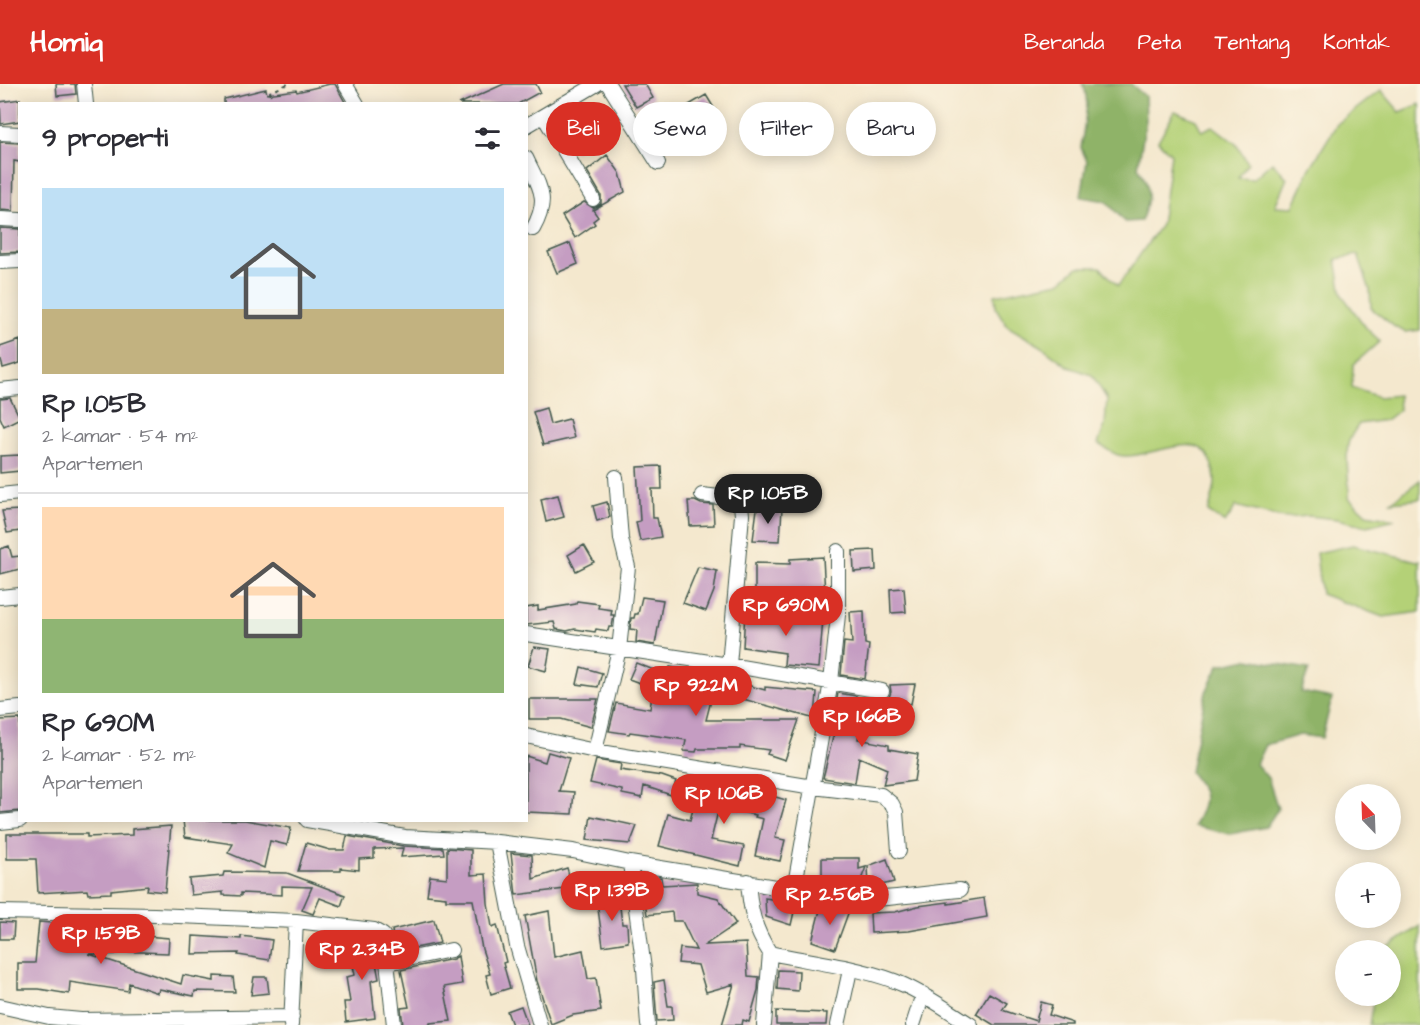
<!DOCTYPE html>
<html lang="id">
<meta charset="utf-8">
<style>
body{margin:0;font-family:"Architects Daughter",sans-serif;background:#f7f7f7;color:#2b2b33;height:100vh;display:flex;flex-direction:column;font-size:22px;white-space:nowrap}
*{box-sizing:border-box;margin:0}
p{font-size:20px;color:#7c7c81}
.icon{flex:none;width:33px;height:33px;fill:none;stroke:currentColor;stroke-width:2;stroke-linecap:round;stroke-linejoin:round}
.map{position:relative;flex:1;overflow:hidden}
.panel{position:absolute;left:18px;top:18px;width:510px;height:720px;display:flex;flex-direction:column;background:#fff;border-radius:0px;box-shadow:0 3px 15px #0003}
.panel>*{flex:none}
.top-card{position:absolute;left:546px;top:18px;width:570px;height:54px;display:flex;gap:12px}
.needle{width:39px;rotate:337deg}
.buttons{position:absolute;left:1335px;top:700px;display:grid;gap:12px}
.buttons a{display:grid;place-items:center;width:66px;height:66px;border-radius:50%;background:#fff;box-shadow:0 3px 15px #0003;font-size:30px}
.price{position:absolute;translate:-50% -51px;padding:0 14px;border-radius:21px;background:#d93025;color:#fff;font-size:20px;line-height:39px;filter:drop-shadow(0 2px 3px #0008)}
.price::after{content:'';position:absolute;left:50%;top:36px;width:18px;height:14px;margin-left:-9px;background:inherit;clip-path:polygon(0 0,100% 0,50% 100%)}
.price.selected{background:#222;color:#fff}
ul{padding:0;list-style:none}
li{display:grid;align-content:center;gap:12px;height:318px;padding:0 24px}
li+li{border-top:2px solid #e1e1e2}
li span{display:grid;place-items:center;height:186px;border-radius:0px;color:#555}
li>.icon{margin-inline-start:auto}
span .icon{width:108px;height:108px;fill:#fffc;stroke-width:1}
li b{font-size:26px}
h2{display:flex;justify-content:space-between;align-items:center;height:72px;padding:0 24px;font-size:26px}
.tag{padding:0 21px;border-radius:27px;background:#fff;box-shadow:0 3px 15px #0003;font-size:21px;line-height:54px}
.tag.selected{background:#d93025;color:#fff}
header{display:flex;align-items:center;gap:36px;box-sizing:border-box;height:84px;padding:0 30px;background:#d93025;color:#fff}
header strong{font-size:28px}
nav{display:flex;gap:33px;margin-inline-start:auto;font-size:21px}
.map>svg:first-child{display:block}
</style>
<header>
<strong>Homiq</strong>
<nav><a>Beranda</a><a>Peta</a><a>Tentang</a><a>Kontak</a></nav>
</header>
<div class="map">
<svg width="1420" height="941" viewBox="0 0 1420 941">
<rect width="100%" height="100%" fill="#fcf5e5"/>
<filter id="ink" filterUnits="userSpaceOnUse"><feTurbulence type="fractalNoise" baseFrequency=".0167" numOctaves="2"/><feDisplacementMap in="SourceGraphic" scale="12" xChannelSelector="R" yChannelSelector="G"/><feConvolveMatrix kernelMatrix="1 2 1 2 8 2 1 2 1" color-interpolation-filters="sRGB"/></filter>
<filter id="wash" filterUnits="userSpaceOnUse"><feTurbulence type="fractalNoise" baseFrequency=".008" numOctaves="4" result="noise"/><feDisplacementMap in="SourceGraphic" scale="24" xChannelSelector="R" yChannelSelector="G"/><feGaussianBlur stdDeviation="1.35" result="paint"/><feColorMatrix in="noise" values="0 0 0 0 0 0 0 0 0 0 0 0 0 0 0 0 0 1.4 0 .05"/><feComposite in="paint" operator="in"/></filter>
<g filter="url(#wash)">
<rect width="100%" height="100%" fill="#f4e8ce"/>
<path fill="#b4d177" stroke="#6a8756" stroke-width="1.5" d="M 1381,6 L 1400,28 L 1420,20 L 1420,246 L 1405,248 L 1395,243 L 1371,224 L 1370,206 L 1358,171 L 1336,175 L 1342,211 L 1367,245 L 1380,257 L 1353,281 L 1352,304 L 1379,313 L 1398,311 L 1399,326 L 1386,336 L 1359,340 C 1355,346 1351,351 1349,357 C 1344,369 1350,400 1349,414 L 1366,430 L 1395,435 L 1367,442 L 1337,435 L 1309,432 L 1283,434 L 1236,422 L 1225,439 L 1208,428 C 1215,405 1219,397 1209,374 C 1197,344 1143,378 1118,371 C 1111,369 1104,363 1098,360 L 1105,341 L 1107,315 L 1092,291 L 1069,283 L 1041,262 L 1007,242 L 996,224 L 995,211 L 1060,198 L 1078,183 L 1100,183 L 1118,202 L 1161,141 L 1171,70 L 1158,57 L 1175,27 L 1196,36 L 1202,47 L 1213,42 L 1236,60 L 1248,79 L 1238,94 L 1253,95 L 1272,78 L 1287,94 L 1275,122 L 1293,123 L 1309,86 L 1337,40 Z
M 1420,396 L 1420,415 L 1391,418 Z
M 1353,461 L 1417,477 L 1420,476 L 1420,528 L 1383,533 L 1321,510 L 1316,469 Z
M 1420,842 L 1420,941 L 1369,941 L 1374,912 L 1390,912 L 1390,867 L 1382,867 Z"/>
<path fill="#8fb368" stroke="#57784e" stroke-width="1.5" d="M 1082,0 L 1131,0 L 1145,12 L 1146,36 L 1138,83 C 1152,104 1150,115 1141,137 L 1125,138 L 1106,117 L 1081,113 L 1087,77 L 1081,64 L 1087,21 L 1085,5 Z
M 1248,575 L 1309,585 L 1301,608 L 1332,614 L 1322,654 L 1300,651 L 1265,661 L 1256,680 L 1268,694 L 1278,725 L 1266,743 L 1230,750 L 1194,742 C 1207,715 1209,712 1190,688 L 1206,608 L 1219,581 Z"/>
<g id="blocks">
<path fill="#c59dc2" d="M 56,0 L 75,0 L 76,10 L 57,12 Z
M 330,0 L 335,0 L 346,20 L 224,20 L 224,15 L 266,5 L 267,10 L 296,6 L 297,8 Z
M 504,0 L 536,0 L 540,8 L 518,20 L 459,20 Z
M 622,0 L 645,0 L 653,14 L 636,23 Z
M 706,11 L 717,29 L 670,58 L 658,39 Z
M 20,15 L 20,37 L 1,40 L 0,18 Z
M 579,21 L 588,39 L 593,40 L 600,52 L 575,67 L 566,52 L 569,48 L 558,34 Z
M 0,58 L 20,59 L 20,78 L 14,77 L 13,127 L 0,126 Z
M 607,71 L 620,89 L 625,108 L 593,126 L 598,133 L 593,137 L 595,140 L 575,154 L 562,132 L 584,118 L 593,124 L 601,120 L 601,111 L 587,87 Z
M 0,144 L 20,145 L 20,168 L 0,169 Z
M 570,159 L 578,180 L 557,189 L 548,168 Z
M 20,256 L 20,279 L 3,284 L 0,273 L 0,263 Z
M 10,314 L 20,334 L 4,342 L 0,333 L 0,315 Z
M 546,324 L 550,340 L 569,335 L 574,354 L 543,361 L 533,328 Z
M 20,371 L 20,387 L 0,389 L 0,372 Z
M 661,382 L 662,405 L 652,405 L 653,434 L 657,434 L 661,453 L 640,457 L 636,438 L 640,437 L 637,383 Z
M 558,411 L 564,433 L 546,438 L 541,415 Z
M 688,417 L 695,417 L 701,420 L 713,421 L 714,441 L 690,442 Z
M 607,418 L 610,433 L 597,437 L 593,422 Z
M 782,424 L 780,457 L 753,456 L 757,425 Z
M 20,426 L 20,447 L 7,449 L 2,427 Z
M 584,461 L 594,478 L 576,487 L 568,471 Z
M 9,462 L 12,473 L 20,472 L 20,485 L 0,490 L 0,465 Z
M 875,466 L 876,486 L 854,488 L 853,467 Z
M 823,473 L 825,511 L 755,515 L 755,479 L 790,480 L 790,475 Z
M 698,483 L 717,487 L 714,507 L 706,527 L 683,519 Z
M 904,504 L 906,528 L 891,529 L 890,505 Z
M 642,513 L 663,516 L 655,561 L 636,558 L 637,546 L 630,545 L 631,534 L 634,534 L 635,530 L 638,530 Z
M 577,517 L 599,520 L 598,524 L 612,526 L 611,531 L 614,531 L 612,543 L 609,543 L 608,547 L 596,545 L 595,548 L 575,545 L 567,547 L 556,545 L 554,538 L 526,541 L 526,524 L 538,522 L 538,526 L 576,520 Z
M 864,527 L 865,560 L 869,561 L 865,595 L 841,591 L 844,558 L 852,559 L 850,528 Z
M 745,528 L 823,535 L 819,584 L 784,581 L 785,569 L 743,563 Z
M 534,563 L 550,565 L 546,587 L 528,582 Z
M 636,579 L 669,592 L 670,583 L 687,586 L 686,590 L 716,597 L 706,636 L 799,636 L 785,676 L 767,670 L 769,666 L 740,662 L 740,665 L 697,665 L 696,668 L 684,667 L 686,656 L 630,648 L 629,650 L 609,647 L 616,619 L 650,625 L 653,604 L 629,595 Z
M 581,583 L 602,589 L 598,603 L 577,600 Z
M 729,596 L 765,606 L 765,603 L 817,608 L 815,635 L 725,610 Z
M 915,600 L 911,620 L 888,616 L 891,608 L 890,601 Z
M 838,609 L 856,612 L 865,620 L 858,655 L 889,661 L 889,665 L 918,670 L 914,697 L 883,701 L 887,685 L 859,673 L 855,699 L 823,694 L 834,649 L 831,648 Z
M 529,615 L 598,615 L 591,643 L 561,635 L 529,635 Z
M 20,635 L 20,727 L 0,729 L 0,636 Z
M 548,668 L 569,674 L 559,707 L 574,708 L 572,730 L 526,728 L 526,672 L 545,678 Z
M 596,676 L 621,680 L 620,686 L 662,692 L 676,697 L 671,711 L 644,702 L 642,714 L 622,710 L 622,706 L 590,699 Z
M 702,694 L 725,699 L 723,706 L 761,714 L 762,709 L 786,716 L 775,754 L 785,756 L 780,777 L 755,772 L 763,735 L 755,733 L 756,731 L 719,723 L 711,756 L 744,762 L 740,782 L 659,762 L 668,730 L 690,736 Z
M 591,732 L 637,742 L 630,760 L 587,756 Z
M 183,736 L 245,736 L 291,744 L 287,761 L 270,757 L 264,784 L 228,769 L 233,760 L 185,753 Z
M 171,742 L 165,808 L 147,806 L 148,802 L 111,806 L 111,809 L 88,810 L 87,806 L 38,809 L 36,775 L 7,775 L 7,750 L 87,750 L 87,753 L 132,751 L 132,745 Z
M 347,752 L 403,762 L 443,764 L 444,770 L 401,773 L 403,764 L 374,765 L 374,774 L 359,775 L 359,786 L 341,784 L 341,787 L 298,787 L 306,759 L 330,766 L 344,766 Z
M 447,764 L 471,766 L 471,791 L 486,790 L 488,819 L 492,843 L 497,841 L 506,878 L 503,879 L 510,904 L 491,910 L 486,891 L 490,890 L 482,865 L 473,816 L 446,816 L 446,813 L 427,811 L 430,792 L 447,794 Z
M 511,769 L 532,771 L 533,795 L 567,784 L 573,804 L 516,811 Z
M 822,774 L 859,774 L 859,785 L 866,783 L 857,806 L 822,804 Z
M 887,775 L 894,798 L 869,804 L 868,782 Z
M 224,788 L 287,789 L 345,811 L 341,822 L 320,814 L 313,830 L 302,826 L 312,803 L 282,802 L 282,811 L 241,809 L 241,812 L 223,811 L 223,808 L 191,811 L 189,795 L 223,792 Z
M 661,793 L 662,801 L 697,799 L 697,809 L 718,814 L 736,840 L 705,861 L 746,859 L 748,892 L 759,893 L 758,906 L 749,938 L 743,936 L 742,941 L 722,941 L 734,900 L 706,908 L 698,881 L 678,879 L 680,864 L 696,866 L 682,837 L 673,837 L 672,828 L 647,831 L 642,795 Z
M 618,813 L 619,814 L 622,840 L 627,840 L 628,858 L 603,862 L 597,817 Z
M 765,814 L 796,819 L 791,841 L 766,833 Z
M 984,814 L 987,833 L 909,847 L 871,849 L 870,829 L 895,828 L 918,822 L 948,818 L 948,820 Z
M 821,822 L 850,824 L 835,865 L 812,857 Z
M 549,827 L 554,873 L 583,866 L 588,895 L 596,894 L 601,927 L 573,931 L 551,940 L 537,897 L 525,832 Z
M 434,836 L 440,859 L 395,868 L 392,846 Z
M 0,838 L 14,839 L 13,855 L 0,855 Z
M 39,838 L 64,840 L 63,851 L 117,854 L 145,852 L 169,854 L 168,869 L 115,867 L 115,870 L 89,870 L 181,900 L 183,891 L 214,897 L 214,892 L 233,893 L 235,908 L 195,907 L 194,912 L 159,905 L 158,909 L 129,899 L 128,907 L 70,898 L 69,910 L 39,905 L 18,905 L 18,879 L 35,879 Z
M 193,852 L 241,855 L 241,852 L 272,856 L 269,876 L 238,871 L 239,869 L 192,870 Z
M 369,855 L 375,857 L 378,879 L 376,879 L 379,895 L 371,897 L 375,934 L 346,938 L 344,918 L 350,918 L 346,893 L 355,891 L 348,859 Z
M 458,872 L 462,900 L 444,903 L 451,937 L 430,939 L 430,941 L 403,941 L 401,924 L 409,923 L 401,886 L 453,875 Z
M 778,886 L 799,887 L 798,907 L 777,905 Z
M 254,893 L 267,893 L 269,909 L 251,911 Z
M 664,896 L 668,922 L 672,922 L 673,936 L 657,937 L 654,898 Z
M 989,909 L 1007,919 L 1002,926 L 1036,937 L 1041,918 L 1052,921 L 1049,931 L 1073,939 L 1073,941 L 994,941 L 976,930 Z
M 521,922 L 528,941 L 512,941 L 507,927 Z
M 776,927 L 827,929 L 826,941 L 776,941 Z"/>
</g>
</g>
<g filter="url(#ink)">
<use href="#blocks" fill-opacity="0" stroke="#3f574b" stroke-width="1.5"/>
<g fill="none" stroke-linecap="round" stroke-linejoin="round">
<defs>
<path id="minor" d="M 84,0 L 86,20
M 345,0 L 357,20
M 608,0 L 658,79
M 544,33 L 593,115
M 526,42 L 597,0
M 0,49 L 20,50
M 526,74 C 540,104 550,114 533,145
M 0,135 L 20,136
M 0,178 L 20,177
M 0,306 L 20,304
M 0,411 L 20,409
M 702,411 L 736,415 L 741,420 L 742,431 L 729,581
M 0,513 L 20,511
M 526,550 L 729,581 L 882,607
M 0,626 L 20,624
M 526,652 L 595,667 L 813,703 L 881,711 L 892,720 L 896,728 L 899,767
M 595,667 L 619,565 L 628,483 L 621,455 L 616,393
M 307,736 L 405,753 L 497,758 L 573,767 L 630,779 L 794,806 L 831,598 L 838,531 L 838,467
M 0,738 L 20,736
M 497,758 L 517,862 L 540,941
M 630,779 L 644,885 L 648,941
M 748,797 C 750,825 754,845 770,869 C 811,878 867,884 904,901 C 928,912 949,927 971,941
M 794,806 C 803,808 812,811 821,813 C 865,820 917,810 960,806
M 0,828 L 154,831 L 296,837 L 374,846 L 383,851 L 385,859 L 394,941
M 388,879 L 451,866
M 0,922 L 49,933 L 81,936 L 292,933
M 291,941 L 296,837
M 764,941 L 770,869
M 838,941 L 850,886
M 913,941 L 923,910"/>
</defs>
<use href="#minor" stroke="#3f574b" stroke-width="16"/>
<path stroke="#3f574b" stroke-width="2" stroke-dasharray="4.5 4.5" stroke-linecap="butt" d="M 272,20 L 270,8 L 288,0
M 645,35 L 660,25"/>
<use href="#minor" stroke="#fff" stroke-width="14"/>
</g>
</g>
</svg>
<div class="buttons">
<a><svg class="needle" viewBox="-14 -14 28 28"><path d="M0-13l5 13h-10z" fill="#e53935"/><path d="M0 13l5-13h-10z" fill="#7c7c81"/></svg></a>
<a>+</a>
<a>−</a>
</div>
<b class="price selected" style="left:768px;top:441px">Rp 1.05B</b>
<b class="price" style="left:786px;top:553px">Rp 690M</b>
<b class="price" style="left:696px;top:633px">Rp 922M</b>
<b class="price" style="left:862px;top:664px">Rp 1.66B</b>
<b class="price" style="left:724px;top:741px">Rp 1.06B</b>
<b class="price" style="left:612px;top:838px">Rp 1.39B</b>
<b class="price" style="left:830px;top:842px">Rp 2.56B</b>
<b class="price" style="left:101px;top:881px">Rp 1.59B</b>
<b class="price" style="left:362px;top:897px">Rp 2.34B</b>
<div class="top-card">
<a class="tag selected">Beli</a>
<a class="tag">Sewa</a>
<a class="tag">Filter</a>
<a class="tag">Baru</a>
</div>
<section class="panel">
<h2>9 properti<svg class="icon" aria-label="filters" viewBox="0 0 24 24"><path d="M4 7h16M4 17h16"/><circle cx="9" cy="7" r="2"/><circle cx="15" cy="17" r="2"/></svg></h2>
<ul>
<li><span style="background:linear-gradient(#bfe0f5 65%,#c2b280 0)"><svg class="icon" aria-label="home" viewBox="0 0 24 24"><path d="M3 11l9-7 9 7M6 9v11h12V9"/></svg></span><div><b>Rp 1.05B</b><p>2 kamar · 54 m²</p><p>Apartemen</p></div></li>
<li><span style="background:linear-gradient(#ffd9b3 60%,#8fb573 0)"><svg class="icon" aria-label="home" viewBox="0 0 24 24"><path d="M3 11l9-7 9 7M6 9v11h12V9"/></svg></span><div><b>Rp 690M</b><p>2 kamar · 52 m²</p><p>Apartemen</p></div></li>
</ul>
</section>
</div>
